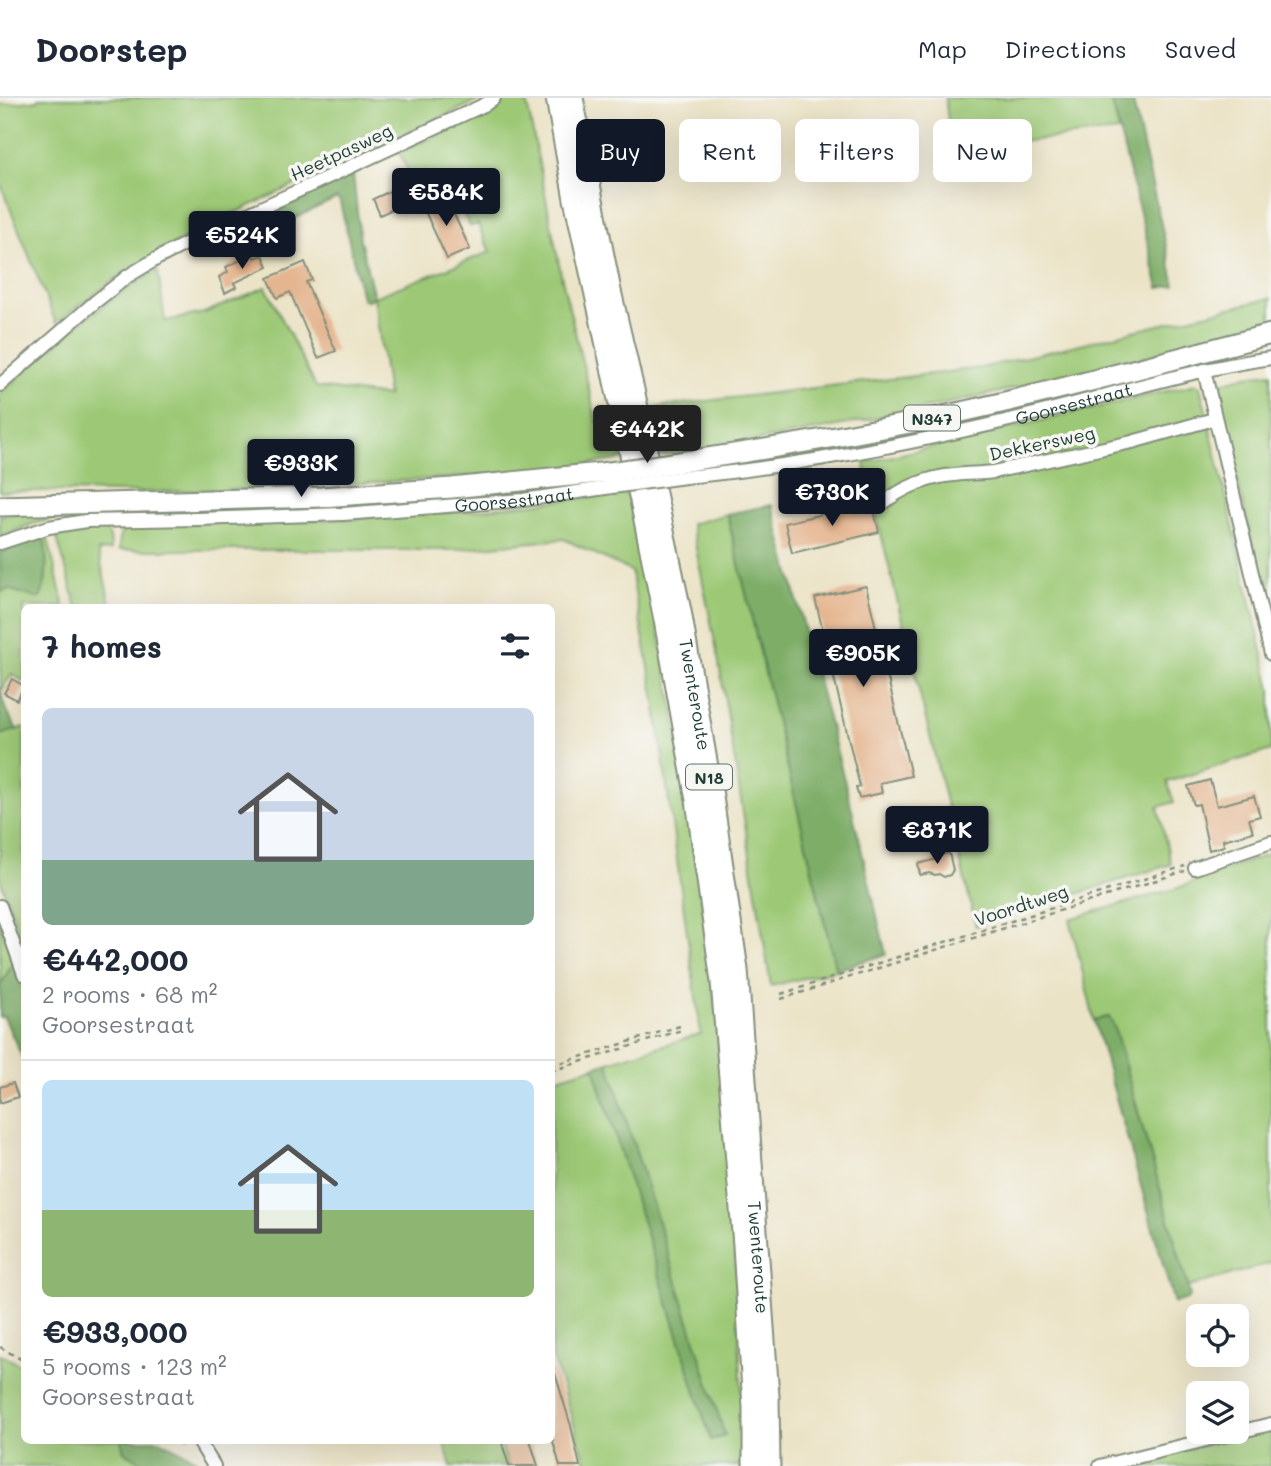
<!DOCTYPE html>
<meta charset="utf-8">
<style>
body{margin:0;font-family:Mali,sans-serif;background:#f2f2f3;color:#1f2937;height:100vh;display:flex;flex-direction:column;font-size:26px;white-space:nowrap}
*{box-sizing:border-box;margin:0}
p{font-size:23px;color:#747a83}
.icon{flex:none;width:38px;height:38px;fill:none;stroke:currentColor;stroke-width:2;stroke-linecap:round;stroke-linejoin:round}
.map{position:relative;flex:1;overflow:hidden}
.sheet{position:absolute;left:21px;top:506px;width:534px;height:840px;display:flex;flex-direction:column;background:#fff;border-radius:10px;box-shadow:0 7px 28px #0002}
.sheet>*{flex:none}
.hud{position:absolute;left:576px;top:21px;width:590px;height:63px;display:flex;gap:14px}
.tools{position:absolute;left:1186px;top:1206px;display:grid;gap:14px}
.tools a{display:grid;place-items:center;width:63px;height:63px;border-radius:10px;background:#fff;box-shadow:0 7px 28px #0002;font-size:35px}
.price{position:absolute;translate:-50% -60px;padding:0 16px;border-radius:7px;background:#111827;color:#fff;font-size:23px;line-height:46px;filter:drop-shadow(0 2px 4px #0008)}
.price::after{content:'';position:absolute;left:50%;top:42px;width:21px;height:16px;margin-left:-10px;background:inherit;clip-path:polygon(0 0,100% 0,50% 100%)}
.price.selected{background:#222;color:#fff}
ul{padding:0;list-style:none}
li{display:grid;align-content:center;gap:14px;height:371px;padding:0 21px}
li+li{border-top:2px solid #e0e1e3}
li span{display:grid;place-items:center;height:217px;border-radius:10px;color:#555}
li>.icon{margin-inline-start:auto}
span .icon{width:126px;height:126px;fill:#fffc;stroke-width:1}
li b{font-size:30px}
h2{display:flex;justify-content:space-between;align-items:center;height:84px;padding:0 21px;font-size:30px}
.chip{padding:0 24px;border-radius:10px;background:#fff;box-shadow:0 7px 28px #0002;font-size:24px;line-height:63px}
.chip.selected{background:#111827;color:#fff}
header{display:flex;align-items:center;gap:42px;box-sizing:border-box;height:98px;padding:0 35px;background:#fff;border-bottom:2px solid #e0e1e3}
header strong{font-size:33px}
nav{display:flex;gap:38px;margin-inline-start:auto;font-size:24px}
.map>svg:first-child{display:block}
</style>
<header>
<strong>Doorstep</strong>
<nav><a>Map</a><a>Directions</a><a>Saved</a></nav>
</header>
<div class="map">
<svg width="1271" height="1368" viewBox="0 0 1271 1368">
<rect width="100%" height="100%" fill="#f6f6f2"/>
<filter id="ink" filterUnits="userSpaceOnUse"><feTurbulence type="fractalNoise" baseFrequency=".0143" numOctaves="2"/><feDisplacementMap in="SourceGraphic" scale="14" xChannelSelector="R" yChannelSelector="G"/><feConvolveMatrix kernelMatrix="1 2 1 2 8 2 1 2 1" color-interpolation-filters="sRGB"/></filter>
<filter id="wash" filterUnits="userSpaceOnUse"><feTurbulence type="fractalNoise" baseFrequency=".00686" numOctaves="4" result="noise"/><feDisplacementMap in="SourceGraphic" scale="28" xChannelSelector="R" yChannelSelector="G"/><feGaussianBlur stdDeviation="1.57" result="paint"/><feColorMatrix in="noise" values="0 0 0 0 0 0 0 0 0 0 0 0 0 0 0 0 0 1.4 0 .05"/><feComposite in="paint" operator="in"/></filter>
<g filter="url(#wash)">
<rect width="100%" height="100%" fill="#ebe3c6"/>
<path fill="#9dc976" stroke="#5e8355" stroke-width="2" d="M 38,0 L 479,0 L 477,3 L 230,117 L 141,164 L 112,183 L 56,225 L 0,85 L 0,7 L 38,2 Z
M 502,0 L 526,0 L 562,181 L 597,324 L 614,321 L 624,361 C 554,372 483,378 413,382 C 326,388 240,392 154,394 C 102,395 51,391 0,394 L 0,295 C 51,252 99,204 158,172 L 165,223 L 204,215 L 266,189 L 316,289 L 388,298 L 374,199 L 490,154 L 478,126 L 470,128 L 443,78 L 415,87 L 399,54 L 495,12 Z
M 945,0 L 1111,0 L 1119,33 L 952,51 Z
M 1271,200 L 1271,228 C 1067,279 864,330 655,358 L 645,313 L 665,308 L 981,270 Z
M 1271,275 L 1271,525 L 1215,287 L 1246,278 Z
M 1196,286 L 1200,288 L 1271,591 L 1271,652 L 1167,684 L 1174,704 L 1158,709 L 1171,766 L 976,828 L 864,365 Z
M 627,395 L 643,468 L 653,501 L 674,614 L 705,825 L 716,913 L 734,1136 L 743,1320 L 742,1368 L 587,1368 L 551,1253 L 551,982 L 594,969 L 711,1342 L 724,1338 L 608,964 L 701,936 L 655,602 L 631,473 L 564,441 L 451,452 L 119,452 C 120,437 118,430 135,427 L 352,421 L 459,414 Z
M 67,412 L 67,418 L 32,426 L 0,439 L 0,417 Z
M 727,416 L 836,872 L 771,888 L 718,559 L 691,426 Z
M 89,430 C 110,430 110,433 111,452 L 98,453 L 111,509 L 77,509 L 57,440 L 60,436 L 74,431 Z
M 44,440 L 48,441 L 64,509 L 24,509 L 24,584 L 12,576 L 1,593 L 0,494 L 8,490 L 36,500 L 40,499 C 49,482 47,459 44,440 Z
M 24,629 L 24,848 L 0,781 L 0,637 Z
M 1271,755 L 1271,1165 L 1188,1189 L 1114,929 L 1109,919 L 1094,922 L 1070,821 L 1181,789 Z
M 0,823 L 14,863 L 0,888 Z
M 0,1256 L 24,1269 L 24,1342 L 121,1342 L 124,1353 L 148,1368 L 0,1368 Z
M 1271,1332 L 1271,1368 L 1118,1368 L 1173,1355 L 1175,1356 L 1187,1351 Z
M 443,1342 L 500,1342 L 508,1368 L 451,1368 Z"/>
<path fill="#7ead67" stroke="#4e754e" stroke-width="2" d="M 1111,0 L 1132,0 L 1175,187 L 1159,190 Z
M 353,76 L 360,142 L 374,199 L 368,202 L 364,202 L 362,200 L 340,104 L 337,100 L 272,131 C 263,131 260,127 255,121 Z
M 772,407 L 852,712 L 886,856 L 836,872 L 727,416 Z
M 44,440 C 47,459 49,482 40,500 L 36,500 L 8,491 L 0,494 L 0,454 Z
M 0,589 L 5,610 L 17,632 L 0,637 Z
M 14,863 L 24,891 L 24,963 L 4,919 L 0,919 L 0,888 Z
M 1109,919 L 1114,929 L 1190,1197 L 1188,1201 L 1174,1205 L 1094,922 Z
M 608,964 L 725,1338 L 711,1342 L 594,969 Z
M 121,1342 L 160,1342 L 194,1360 L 202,1368 L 148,1368 L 124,1353 Z"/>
<g id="blocks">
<path fill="#e5b58f" d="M 399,89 L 406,105 L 380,117 L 373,101 Z
M 446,99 L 470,151 L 447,161 L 423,109 Z
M 253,156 L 255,160 L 263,157 L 268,169 L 234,185 L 236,189 L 225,195 L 219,179 L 228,174 L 226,169 Z
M 305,164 L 312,182 L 306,184 L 336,253 L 318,260 L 290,194 L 277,200 L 268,180 Z
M 872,404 L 879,434 L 792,455 L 785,425 Z
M 866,488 L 911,678 L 880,685 L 882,695 L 859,700 L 856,690 L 860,689 L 815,500 Z
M 12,581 L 24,588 L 17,602 L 4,595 Z
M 1210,682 L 1217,708 L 1254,698 L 1260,718 L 1249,721 L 1253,734 L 1223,742 L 1224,748 L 1209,752 L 1199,706 L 1194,707 L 1188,688 Z
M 949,755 L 953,772 L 950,777 L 944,779 L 939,776 L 935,777 L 929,775 L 920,777 L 918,766 L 937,761 L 936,758 Z
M 13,985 L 18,999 L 0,1005 L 0,989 Z
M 554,1272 L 571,1328 L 580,1368 L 560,1368 L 551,1336 L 551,1273 Z
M 501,1342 L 530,1342 L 538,1368 L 509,1368 Z"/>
</g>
</g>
<g filter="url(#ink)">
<use href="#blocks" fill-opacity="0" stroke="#85907d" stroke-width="2"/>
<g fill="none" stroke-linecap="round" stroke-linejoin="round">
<defs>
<g id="minor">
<path d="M 1204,272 L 1271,556"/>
<path d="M 0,287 L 95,204 L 128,178 L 158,160 L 207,135 L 486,6 L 494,0"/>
<path id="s1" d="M 685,379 C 799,368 911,346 1022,319 C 1105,299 1187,272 1271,260"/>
<path d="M 881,407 C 901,390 928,379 954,377 C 967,375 980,376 993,374 L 1132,344 L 1214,321"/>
<path id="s2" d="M 0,445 L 49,429 L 86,423 L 197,421 L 343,416 L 523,402 L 612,389"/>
<path d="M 1195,770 L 1271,744"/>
<path d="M 0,808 L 24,876"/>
<path d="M 198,1342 L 214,1368"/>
<path d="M 1100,1368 L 1271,1326"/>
</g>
<path id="primary" d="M 680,364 C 757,353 834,340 910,325 C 1032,300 1151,267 1271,236
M 0,408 L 321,399 L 452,390 L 610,374"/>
<g id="trunk">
<path d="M 556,0 L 574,101 L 641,407 L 664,522 L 696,702 L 721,884 L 743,1147 L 753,1310 L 753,1368"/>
<path id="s3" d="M 573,0 L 611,193 L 635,296 L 681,513 L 712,692 L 738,872 L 769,1298 L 770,1368"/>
</g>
</defs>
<use href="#minor" stroke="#85907d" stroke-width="16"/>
<use href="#primary" stroke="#85907d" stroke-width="23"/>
<use href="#trunk" stroke="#85907d" stroke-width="23"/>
<path stroke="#85907d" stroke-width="2.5" stroke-dasharray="5 5" stroke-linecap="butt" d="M 781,896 L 1185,768
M 781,901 L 1185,773
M 551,968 L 683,927
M 551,973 L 682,932
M 0,1249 L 24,1263
M 171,1342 L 180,1347 L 187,1344"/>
<use href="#minor" stroke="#fff" stroke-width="12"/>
<use href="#primary" stroke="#fff" stroke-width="19"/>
<use href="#trunk" stroke="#fff" stroke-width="19"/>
<defs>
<path id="minor-bridge" d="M 612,389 L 685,379"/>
<path id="primary-bridge" d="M 610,374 L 680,364"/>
</defs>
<use href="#minor-bridge" stroke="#85907d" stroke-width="16" stroke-linecap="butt"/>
<use href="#primary-bridge" stroke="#85907d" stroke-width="23" stroke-linecap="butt"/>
<use href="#minor-bridge" stroke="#fff" stroke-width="12"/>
<use href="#primary-bridge" stroke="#fff" stroke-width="19"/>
</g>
</g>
<g text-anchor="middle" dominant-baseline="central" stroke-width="7" stroke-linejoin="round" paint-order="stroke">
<g fill="#f6f6f2" stroke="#60746d" stroke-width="2">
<rect x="904" y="307.5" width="56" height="25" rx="5"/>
<rect x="686" y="666.5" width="46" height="25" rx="5"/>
</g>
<g font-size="16" font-weight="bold" fill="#1f3d34">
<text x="932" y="320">N347</text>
<text x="709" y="679">N18</text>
</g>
<g font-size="18" fill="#1f3d34" stroke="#f6f6f2">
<text transform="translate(341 54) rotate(-25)">Heetpasweg</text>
<text stroke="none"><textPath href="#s1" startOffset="396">Goorsestraat</textPath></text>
<text transform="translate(1042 345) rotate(-12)">Dekkersweg</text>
<text stroke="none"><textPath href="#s2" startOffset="518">Goorsestraat</textPath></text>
<text stroke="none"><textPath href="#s3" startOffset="609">Twenteroute</textPath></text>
<text transform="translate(1021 807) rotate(-18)">Voordtweg</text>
<text stroke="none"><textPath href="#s3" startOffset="1176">Twenteroute</textPath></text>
</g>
</g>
</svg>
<div class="tools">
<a><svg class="icon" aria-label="locate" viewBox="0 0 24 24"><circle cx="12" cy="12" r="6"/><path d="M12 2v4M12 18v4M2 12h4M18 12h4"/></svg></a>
<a><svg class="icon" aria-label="layers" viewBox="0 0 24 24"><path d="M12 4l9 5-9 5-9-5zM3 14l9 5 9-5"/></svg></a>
</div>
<b class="price" style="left:446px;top:130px">€584K</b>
<b class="price" style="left:242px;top:173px">€524K</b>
<b class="price selected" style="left:647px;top:367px">€442K</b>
<b class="price" style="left:301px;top:401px">€933K</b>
<b class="price" style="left:832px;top:430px">€730K</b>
<b class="price" style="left:863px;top:591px">€905K</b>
<b class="price" style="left:937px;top:768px">€871K</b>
<div class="hud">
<a class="chip selected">Buy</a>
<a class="chip">Rent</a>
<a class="chip">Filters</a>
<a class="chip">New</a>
</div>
<section class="sheet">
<h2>7 homes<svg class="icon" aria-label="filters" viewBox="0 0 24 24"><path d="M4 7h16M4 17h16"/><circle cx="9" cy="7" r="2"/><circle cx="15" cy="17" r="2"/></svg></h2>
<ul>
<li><span style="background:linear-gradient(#c9d6e8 70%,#7fa58c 0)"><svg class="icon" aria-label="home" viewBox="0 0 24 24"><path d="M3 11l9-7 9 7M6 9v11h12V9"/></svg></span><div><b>€442,000</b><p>2 rooms · 68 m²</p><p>Goorsestraat</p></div></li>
<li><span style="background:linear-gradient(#bfe0f5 60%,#8fb573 0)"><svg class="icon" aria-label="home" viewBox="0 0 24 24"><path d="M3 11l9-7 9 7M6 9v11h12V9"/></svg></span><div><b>€933,000</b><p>5 rooms · 123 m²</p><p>Goorsestraat</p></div></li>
</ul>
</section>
</div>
